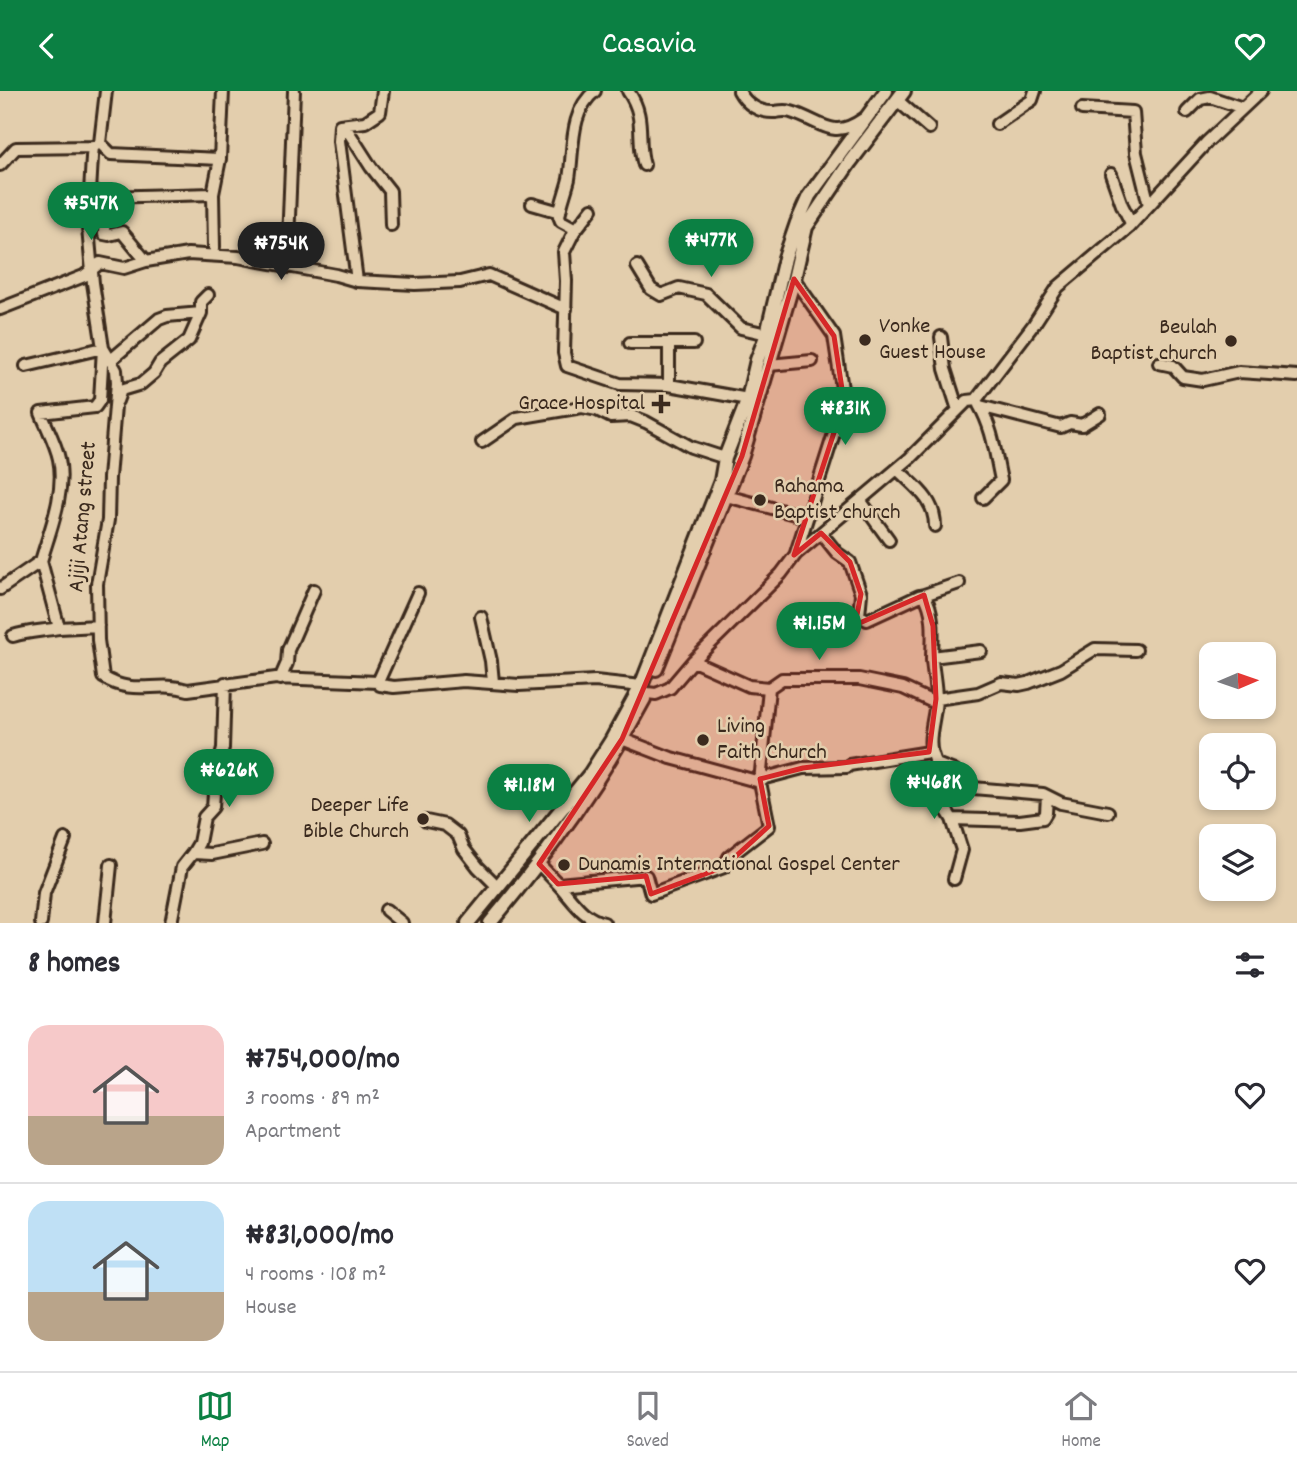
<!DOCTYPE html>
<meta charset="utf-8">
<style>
body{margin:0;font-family:Dekko,sans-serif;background:#f7f7f7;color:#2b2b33;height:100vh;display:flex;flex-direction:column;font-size:26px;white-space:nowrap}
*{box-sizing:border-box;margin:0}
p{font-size:23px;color:#7c7c81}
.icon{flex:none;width:38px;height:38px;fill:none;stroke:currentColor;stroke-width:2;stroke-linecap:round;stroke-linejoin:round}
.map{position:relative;height:832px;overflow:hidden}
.drawer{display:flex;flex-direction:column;background:#fff;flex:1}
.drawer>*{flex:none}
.needle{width:46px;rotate:88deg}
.tools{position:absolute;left:1199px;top:551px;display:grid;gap:14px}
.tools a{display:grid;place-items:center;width:77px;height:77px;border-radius:14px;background:#fff;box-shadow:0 4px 10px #0003;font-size:35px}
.price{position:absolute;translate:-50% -60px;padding:0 16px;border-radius:24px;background:#0b8043;color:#fff;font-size:23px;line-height:46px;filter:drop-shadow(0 2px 4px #0008)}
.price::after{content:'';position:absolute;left:50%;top:42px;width:21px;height:16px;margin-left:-10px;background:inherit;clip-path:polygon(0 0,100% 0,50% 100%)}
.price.active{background:#222;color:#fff}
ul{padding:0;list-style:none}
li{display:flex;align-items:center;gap:21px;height:175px;padding:0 28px}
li+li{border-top:2px solid #e1e1e2}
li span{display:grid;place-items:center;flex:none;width:196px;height:140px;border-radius:21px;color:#555}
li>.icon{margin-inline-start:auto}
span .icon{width:84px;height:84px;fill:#fffc;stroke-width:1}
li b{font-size:30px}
h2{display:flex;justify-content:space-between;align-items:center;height:84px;padding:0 28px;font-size:30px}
header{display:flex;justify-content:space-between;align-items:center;height:91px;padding:0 28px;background:#0b8043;color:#fff;font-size:32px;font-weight:600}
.menu{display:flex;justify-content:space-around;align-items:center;height:98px;border-top:2px solid #e1e1e2;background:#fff;font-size:19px;color:#7c7c81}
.menu a{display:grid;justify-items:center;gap:4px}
.menu .active{color:#0b8043}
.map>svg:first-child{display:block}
</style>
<header><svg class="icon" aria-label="back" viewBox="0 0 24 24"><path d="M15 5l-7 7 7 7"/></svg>Casavia<svg class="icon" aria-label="heart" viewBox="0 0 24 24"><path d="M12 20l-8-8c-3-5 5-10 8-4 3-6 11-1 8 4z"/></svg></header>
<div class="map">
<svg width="1297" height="832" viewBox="0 0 1297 832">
<rect width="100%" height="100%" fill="#e3cead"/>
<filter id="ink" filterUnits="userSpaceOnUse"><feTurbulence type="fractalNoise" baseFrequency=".0143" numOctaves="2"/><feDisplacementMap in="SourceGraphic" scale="14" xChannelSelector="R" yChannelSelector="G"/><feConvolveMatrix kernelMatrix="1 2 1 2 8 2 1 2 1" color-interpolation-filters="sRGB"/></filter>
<g filter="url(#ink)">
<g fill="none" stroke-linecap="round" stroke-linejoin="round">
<defs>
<path id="minor" d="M 106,0 L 100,52 L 93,56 L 92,66 L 88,137 L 93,192 L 103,257 L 116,279 L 117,291 L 109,387 L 108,429 L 97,493 L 98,549 L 103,586 C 134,606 157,589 188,599 L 276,587 L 378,591 L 380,594 L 394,596 L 464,590 L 519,594 L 595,590 L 641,595
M 595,0 C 569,21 574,58 569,88 C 566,100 561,113 559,125 L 561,130 L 572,136 L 574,141 L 564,161 L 566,190 L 564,262 L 567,275 L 620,293 L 669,294 L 748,308
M 628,0 C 647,26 636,49 644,74
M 739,0 C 746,13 759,22 775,21 C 781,20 785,19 791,21 C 821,30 832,50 863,28
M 897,9 L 929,37
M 1082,18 L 1133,21 L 1136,62 L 1149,114
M 1187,21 L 1200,8 L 1210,6 L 1243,17
M 997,33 L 1032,9 L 1035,0
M 344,34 L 371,76 L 390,100 L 391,134
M 100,52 L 111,63 L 220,68
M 0,74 L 16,57 L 93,56
M 1111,83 L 1122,114 L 1131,132
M 101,102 L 105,119 L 104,143 L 109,144 L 122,141 L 146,170
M 90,103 L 104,106 L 213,103
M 532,113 L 560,121
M 574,141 L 592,118
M 214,156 L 213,103 L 220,68 L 223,0
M 637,175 L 651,198 L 661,204 L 679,197 L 706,203 L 741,237 L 767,243
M 287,176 L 294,0
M 794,188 L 834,245 L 844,311 L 796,462
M 357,190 L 339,50 L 340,34 L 365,31 L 380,21 L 383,0
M 0,218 L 84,185 L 100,172 L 124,177 L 146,170 L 188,163 L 238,166 L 336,184 L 357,190 L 415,193 L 460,191 L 489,184 L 566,218
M 941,246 L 945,278 L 958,319
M 630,252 L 694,252
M 112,268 L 159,228 L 167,225 L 201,222
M 1159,272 L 1173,275 L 1183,286 L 1203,289 L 1239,281 L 1297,285
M 769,274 L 812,270
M 669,294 L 669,253
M 117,310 L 121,299 L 141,293 L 154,282 L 160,272 L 189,249 L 201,222 L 201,211 L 208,204
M 979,314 C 993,338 995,362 1001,389 L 983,407
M 980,315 L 1061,336 L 1070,332 L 1082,334 L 1100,323
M 482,351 L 517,327 L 582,316 L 597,319 L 611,326 L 631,325 L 646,331 L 691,356 L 725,367
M 897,378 C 915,396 935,408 935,435
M 726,405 L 806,426
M 860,409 L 889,449
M 821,442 L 837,462 L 850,471 L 861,503 L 859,524 L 867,529 L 919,505 L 924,504 C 936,523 932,548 932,569 C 933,582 936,595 936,608 C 935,631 924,651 936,673 L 954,680 L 958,691 L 973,697 L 1043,703 L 1061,712 L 1108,721
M 41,470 L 59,537 L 98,535
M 0,498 L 41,470 C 50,439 66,401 59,368 C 56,353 47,337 41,322 L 95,316 L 100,309 L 103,257 L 26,275
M 924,504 L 959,492
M 481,526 L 491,570 L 493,591
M 13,545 C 27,540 43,540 59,537
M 932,566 L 981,560
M 693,570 L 749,595 L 769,597 L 782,588 L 859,588 L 903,597 L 935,612
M 280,588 L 287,572 L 288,559 L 314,499
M 378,591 L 418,502
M 647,602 L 656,603 L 670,597 L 693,570 L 781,483 L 796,463 L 910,367 L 967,310 L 976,309 L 1034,233 L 1058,196 L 1128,137 L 1207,51 L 1261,0
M 936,608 L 978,602 L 1001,592 L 1019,594 L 1028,592 L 1061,579 L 1095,558 L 1136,559
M 622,648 L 671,667 L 760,691 L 769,597
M 936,673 L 942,712 L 952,728 L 962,759 L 954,788
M 952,728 L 1020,730 L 1043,727 L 1046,722 L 1047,705
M 426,730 L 445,734 L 458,744 L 464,758 L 478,776 L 497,795
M 193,762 L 212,763 L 262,753
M 539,773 L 558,793 L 646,785 L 651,803 L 724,776 L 729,766 L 769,735 L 760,691 L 765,687 L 803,677 L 847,676 L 849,674 L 929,661
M 558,793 C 573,809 582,827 604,832
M 386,819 L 402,832
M 41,832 L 44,802 L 65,748
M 105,832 L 111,774
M 171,832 L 182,776 L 193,762 L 199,752 L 204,726 L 213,716 L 215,688 L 223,657 L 225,592"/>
<path id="major" d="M 656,578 L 742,365 L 794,188 L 806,136 L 850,71 L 904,0
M 468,832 L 590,683 L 611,650 L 641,595 L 721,390 L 725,367 L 748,308 L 757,269 L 767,243 L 785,167 L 797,132 L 809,105 L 886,0
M 490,832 C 550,760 600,691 644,608"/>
</defs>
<use href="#minor" stroke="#3b2a1e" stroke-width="16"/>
<use href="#major" stroke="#3b2a1e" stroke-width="18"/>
<use href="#minor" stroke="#e3cead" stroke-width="10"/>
<use href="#major" stroke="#e3cead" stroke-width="12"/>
</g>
</g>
<path fill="#d62828" fill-opacity="0.2" stroke="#d62828" stroke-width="5" stroke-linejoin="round" d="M 794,188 L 834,245 L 844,311 L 794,464 L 821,442 L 850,471 L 861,503 L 855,534 L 924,504 L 933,535 L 936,608 L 929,661 L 803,677 L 760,688 L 769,735 L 724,776 L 651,803 L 646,785 L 558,793 L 539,773 L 622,648 L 742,365 Z"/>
<g fill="#3b2a1e" stroke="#e3cead" stroke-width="2.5">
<circle cx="865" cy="249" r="7"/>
<circle cx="1231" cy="250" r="7"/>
<path d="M657.5 302.5h7v7h7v7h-7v7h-7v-7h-7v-7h7z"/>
<circle cx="760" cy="409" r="7"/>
<circle cx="703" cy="649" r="7"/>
<circle cx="423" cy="728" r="7"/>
<circle cx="564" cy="774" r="7"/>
</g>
<g text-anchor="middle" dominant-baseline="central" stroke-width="5" stroke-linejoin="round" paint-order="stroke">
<g font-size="23" fill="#3b2a1e" stroke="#e3cead" text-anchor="start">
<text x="879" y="236">Vonke<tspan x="879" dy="26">Guest House</tspan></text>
<text x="1217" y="237" text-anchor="end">Beulah<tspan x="1217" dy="26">Baptist church</tspan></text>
<text x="645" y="313" text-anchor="end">Grace Hospital</text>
<text x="774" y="396">Rahama<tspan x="774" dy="26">Baptist church</tspan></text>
<text x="717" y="636">Living<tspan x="717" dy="26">Faith Church</tspan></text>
<text x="409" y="715" text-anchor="end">Deeper Life<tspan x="409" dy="26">Bible Church</tspan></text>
<text x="578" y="774">Dunamis International Gospel Center</text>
</g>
<g font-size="23" fill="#3b2a1e" stroke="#e3cead">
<text transform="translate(84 426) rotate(-85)">Ajiji Atang street</text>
</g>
</g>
</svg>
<div class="tools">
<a><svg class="needle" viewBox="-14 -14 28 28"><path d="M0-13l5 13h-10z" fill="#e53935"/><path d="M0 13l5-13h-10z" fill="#7c7c81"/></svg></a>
<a><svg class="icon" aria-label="locate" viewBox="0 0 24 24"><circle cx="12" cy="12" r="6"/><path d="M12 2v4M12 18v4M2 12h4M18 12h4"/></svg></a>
<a><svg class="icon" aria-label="layers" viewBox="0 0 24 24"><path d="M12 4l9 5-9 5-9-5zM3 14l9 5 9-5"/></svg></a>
</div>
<b class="price" style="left:91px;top:151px">₦547K</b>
<b class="price" style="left:711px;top:188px">₦477K</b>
<b class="price active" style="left:281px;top:191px">₦754K</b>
<b class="price" style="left:845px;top:356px">₦831K</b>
<b class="price" style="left:819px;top:571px">₦1.15M</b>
<b class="price" style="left:229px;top:718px">₦626K</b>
<b class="price" style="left:934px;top:730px">₦468K</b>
<b class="price" style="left:529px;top:733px">₦1.18M</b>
</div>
<section class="drawer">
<h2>8 homes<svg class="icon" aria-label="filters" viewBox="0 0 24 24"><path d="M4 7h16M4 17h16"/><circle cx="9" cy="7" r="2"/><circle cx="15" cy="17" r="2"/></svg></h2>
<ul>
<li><span style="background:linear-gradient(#f6c9c9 65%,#b9a48a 0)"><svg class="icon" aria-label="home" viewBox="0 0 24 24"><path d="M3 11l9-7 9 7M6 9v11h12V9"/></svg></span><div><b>₦754,000/mo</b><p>3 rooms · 89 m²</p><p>Apartment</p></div><svg class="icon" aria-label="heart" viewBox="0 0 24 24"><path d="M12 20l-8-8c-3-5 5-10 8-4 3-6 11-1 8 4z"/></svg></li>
<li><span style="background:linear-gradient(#bfe0f5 65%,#b9a48a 0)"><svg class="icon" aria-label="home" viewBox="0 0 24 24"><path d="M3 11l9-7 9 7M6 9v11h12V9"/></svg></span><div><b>₦831,000/mo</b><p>4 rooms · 108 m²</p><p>House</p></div><svg class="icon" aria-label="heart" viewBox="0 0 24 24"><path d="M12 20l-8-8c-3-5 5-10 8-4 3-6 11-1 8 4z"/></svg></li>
</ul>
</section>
<nav class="menu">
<a class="active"><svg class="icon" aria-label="map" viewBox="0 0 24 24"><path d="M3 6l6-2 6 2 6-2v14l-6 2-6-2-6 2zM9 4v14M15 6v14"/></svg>Map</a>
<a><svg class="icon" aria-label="saved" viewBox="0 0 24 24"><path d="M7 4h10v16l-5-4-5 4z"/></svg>Saved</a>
<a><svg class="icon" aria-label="home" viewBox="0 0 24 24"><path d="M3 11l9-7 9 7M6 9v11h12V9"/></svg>Home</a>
</nav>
